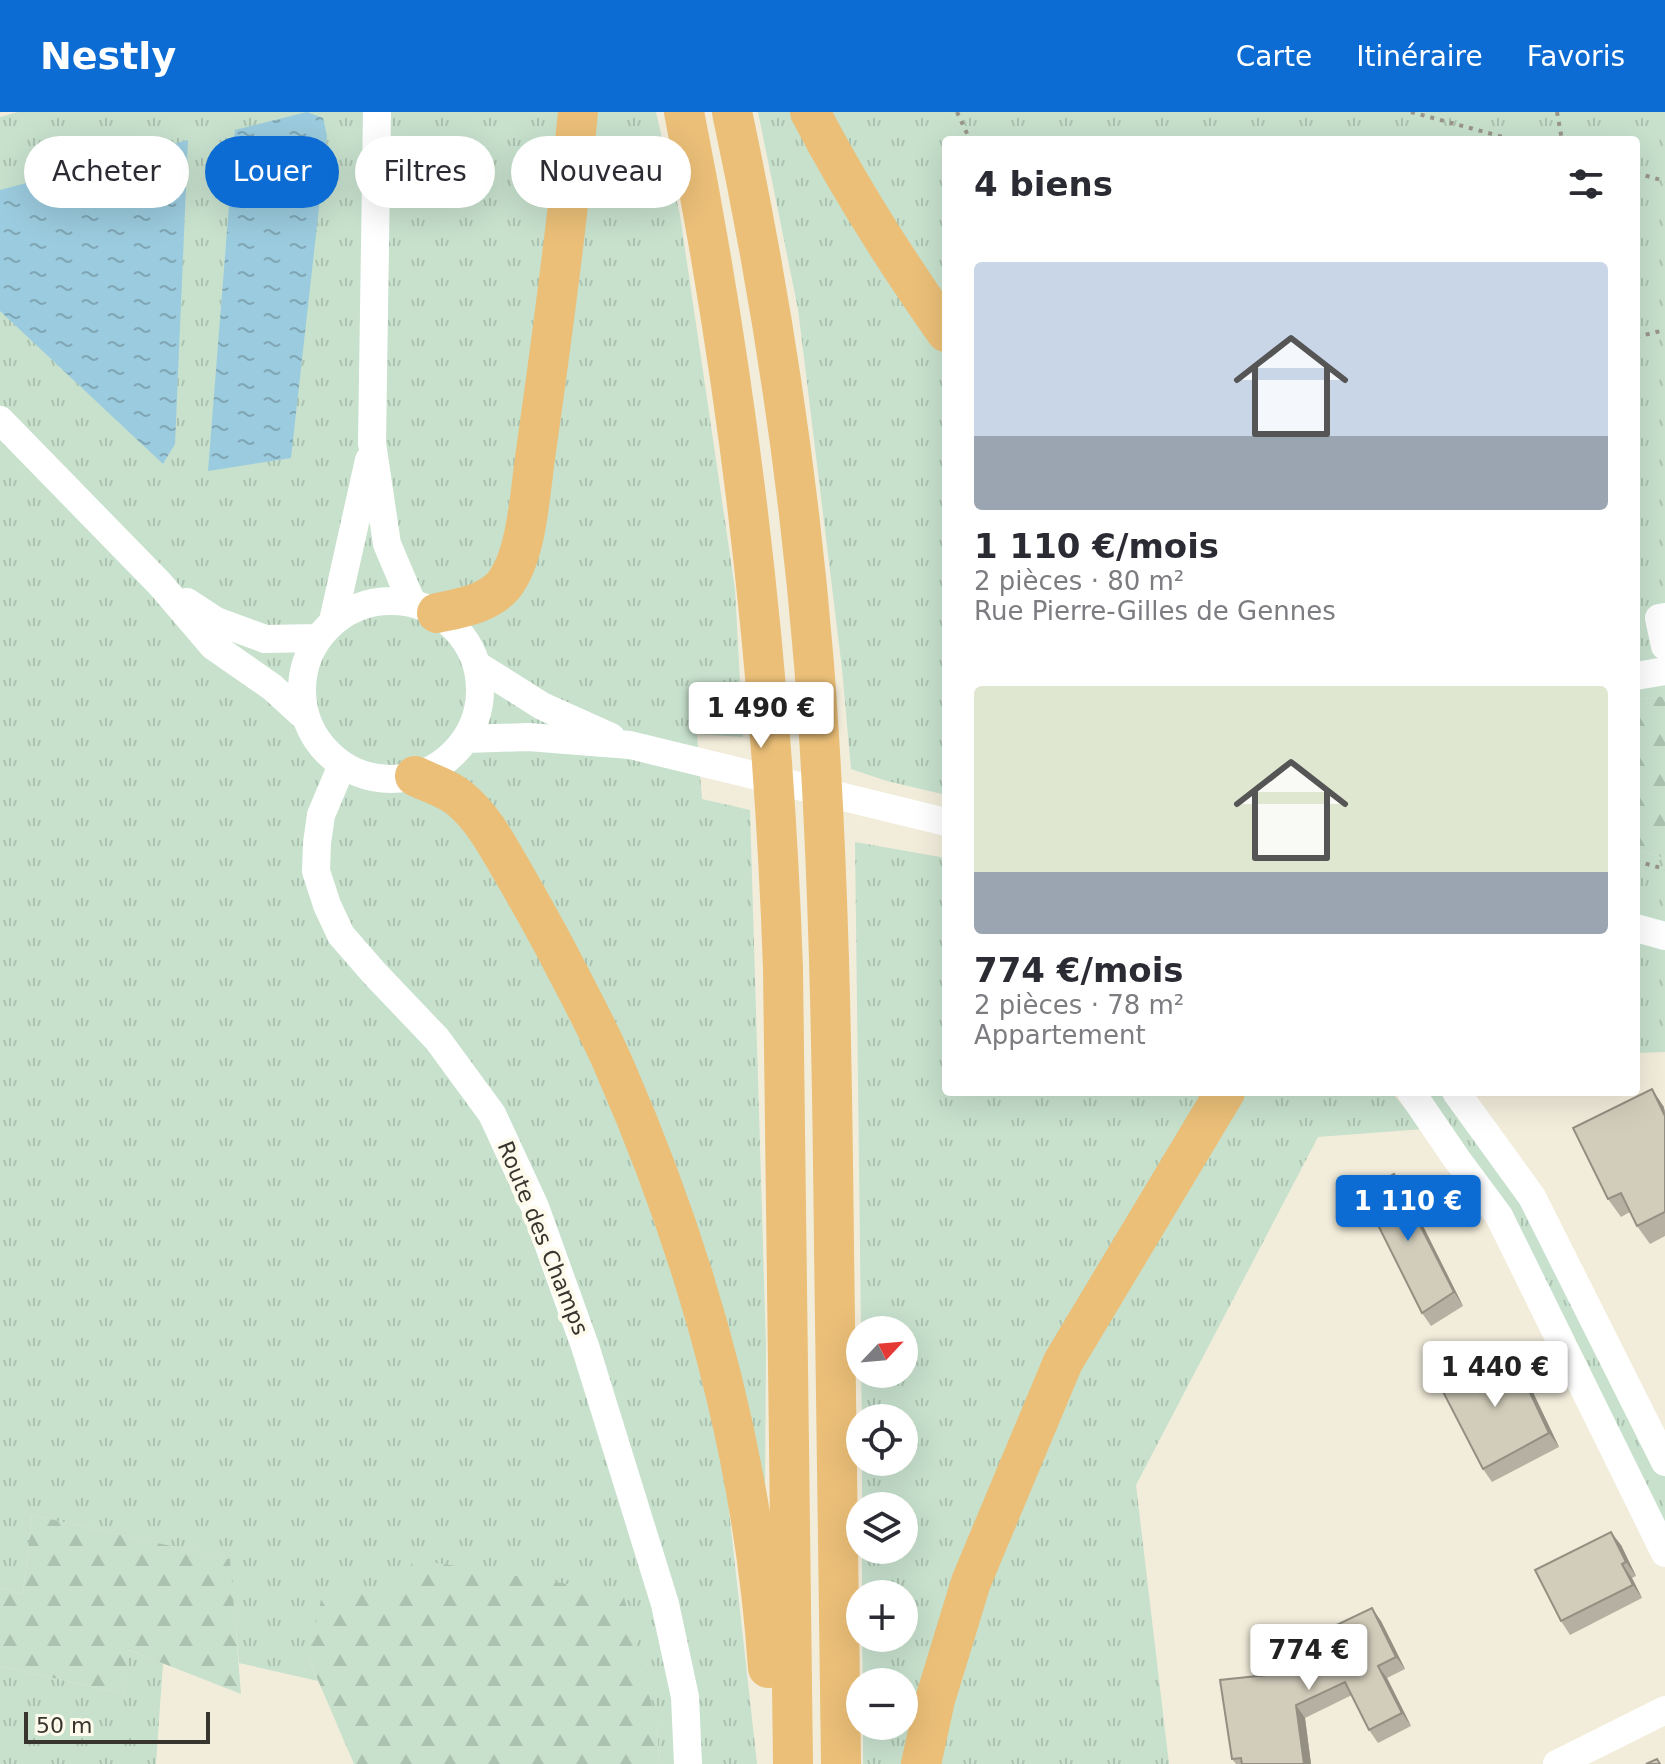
<!DOCTYPE html>
<html lang="fr">
<meta charset="utf-8">
<style>
body{margin:0;font-family:"DejaVu Sans",sans-serif;background:#f7f7f7;color:#2b2b33;height:100vh;display:flex;flex-direction:column;font-size:30px;white-space:nowrap}
*{box-sizing:border-box;margin:0}
p{font-size:26px;color:#7c7c81}
.icon{flex:none;width:44px;height:44px;fill:none;stroke:currentColor;stroke-width:2;stroke-linecap:round;stroke-linejoin:round}
.map{position:relative;flex:1;overflow:hidden}
.drawer{position:absolute;left:942px;top:24px;width:698px;height:960px;display:flex;flex-direction:column;background:#fff;border-radius:8px;box-shadow:0 8px 32px #0002}
.drawer>*{flex:none}
.banner{position:absolute;left:24px;top:24px;width:760px;height:72px;display:flex;gap:16px}
.needle{width:52px;rotate:64deg}
.tools{position:absolute;left:846px;top:1204px;display:grid;gap:16px}
.tools a{display:grid;place-items:center;width:72px;height:72px;border-radius:50%;background:#fff;box-shadow:0 8px 32px #0002;font-size:40px}
.scale{position:absolute;left:24px;bottom:20px;width:186px;box-sizing:border-box;padding-left:8px;border:4px solid #37352e;border-top:0;font-size:22px;line-height:28px;white-space:nowrap;color:#37352e;-webkit-text-stroke:6px #fefaec;paint-order:stroke}
.price{position:absolute;translate:-50% -68px;padding:0 18px;border-radius:8px;background:#fff;color:#222;font-size:26px;line-height:52px;filter:drop-shadow(0 2px 4px #0008)}
.price::after{content:'';position:absolute;left:50%;top:48px;width:24px;height:18px;margin-left:-12px;background:inherit;clip-path:polygon(0 0,100% 0,50% 100%)}
.price.on{background:#0c6cd4;color:#fff}
ul{padding:0;list-style:none}
li{display:grid;align-content:center;gap:16px;height:424px;padding:0 32px}
li span{display:grid;place-items:center;height:248px;border-radius:8px;color:#555}
li>.icon{margin-inline-start:auto}
span .icon{width:144px;height:144px;fill:#fffc;stroke-width:1}
li b{font-size:34px}
h2{display:flex;justify-content:space-between;align-items:center;height:96px;padding:0 32px;font-size:34px}
.pill{padding:0 28px;border-radius:36px;background:#fff;box-shadow:0 8px 32px #0002;font-size:28px;line-height:72px}
.pill.on{background:#0c6cd4;color:#fff}
header{display:flex;align-items:center;gap:48px;box-sizing:border-box;height:112px;padding:0 40px;background:#0c6cd4;color:#fff}
header strong{font-size:38px}
nav{display:flex;gap:44px;margin-inline-start:auto;font-size:28px}
.map>svg:first-child{display:block}
</style>
<header>
<strong>Nestly</strong>
<nav><a>Carte</a><a>Itinéraire</a><a>Favoris</a></nav>
</header>
<div class="map">
<svg width="1665" height="1652" viewBox="0 0 1665 1652">
<defs>
<pattern id="grass-tufts" width="24" height="20" patternUnits="userSpaceOnUse" patternTransform="scale(2)"><rect width="24" height="20" fill="#c7e1cd"/><path d="M3 7l-1-3M5 7V3M7 7l1-3M15 17l-1-3M17 17v-4M19 17l1-3" fill="none" stroke="#acc2b0"/></pattern>
<pattern id="forest-firs" width="22" height="20" patternUnits="userSpaceOnUse" patternTransform="scale(2)"><rect width="22" height="20" fill="#c7e1cd"/><path d="M5 1l3.5 6h-7zM16 11l3.5 6h-7z" fill="#acc2b0"/></pattern>
<pattern id="water-ripples" width="26" height="14" patternUnits="userSpaceOnUse" patternTransform="scale(2)"><rect width="26" height="14" fill="#9bcbde"/><path d="M2 4q2-2 4 0t4 0M15 11q2-2 4 0t4 0" fill="none" stroke="#7fa6b4"/></pattern>
</defs>
<rect width="100%" height="100%" fill="#f2eddb"/>
<path fill="url(#grass-tufts)" d="M 18,0 L 656,0 L 680,103 L 735,477 L 743,625 L 697,622 L 702,687 L 750,698 L 766,1235 L 765,1386 L 728,1390 L 757,1652 L 659,1652 L 657,1613 L 407,1481 L 308,1545 L 318,1569 L 239,1551 L 229,1447 L 32,1403 L 23,1482 L 0,1476 L 0,5 Z
M 758,0 L 1665,0 L 1665,584 L 1636,588 L 1636,28 L 946,28 L 946,683 L 887,669 L 851,657 L 842,557 L 798,197 Z
M 855,730 L 946,746 L 946,980 L 1391,980 L 1423,1017 L 1318,1025 L 1136,1373 L 1169,1652 L 863,1652 L 863,1614 L 904,1614 L 904,1570 L 863,1570 L 862,1526 L 904,1526 L 904,1482 L 862,1482 L 862,1438 L 904,1438 L 904,1394 L 862,1394 L 862,1350 L 904,1350 L 904,1306 L 862,1306 L 861,1262 L 904,1262 L 904,1218 L 861,1218 Z
M 1636,738 L 1665,746 L 1665,940 L 1636,941 Z
M 1422,980 L 1445,980 L 1524,1081 L 1665,1365 L 1665,1414 Z
M 128,1538 L 163,1551 L 156,1652 L 0,1652 L 0,1554 L 125,1582 Z"/>
<path fill="url(#forest-firs)" d="M 1665,584 L 1665,746 L 1636,738 L 1636,588 Z
M 32,1403 L 230,1447 L 241,1582 L 129,1538 L 125,1582 L 0,1554 L 0,1476 L 23,1482 Z
M 412,1447 L 623,1481 L 657,1613 L 659,1652 L 354,1652 L 308,1545 L 324,1475 L 407,1481 Z"/>
<path fill="url(#water-ripples)" d="M 307,0 L 323,6 L 327,24 L 291,346 L 208,359 L 235,18 Z
M 188,28 L 175,332 L 163,352 L 0,199 L 0,78 Z"/>
<g fill="none" stroke-linecap="round" stroke-linejoin="round">
<path stroke="#9a9689" stroke-width="4" stroke-dasharray="4 6" stroke-linecap="butt" d="M 957,0 L 970,28
M 1411,0 L 1514,28
M 1557,0 L 1562,28
M 1636,61 L 1665,69
M 1636,225 L 1665,218
M 1636,749 L 1665,757"/>
<path stroke="#fff" stroke-width="28" d="M 377,0 L 372,331 L 387,432 L 412,491
M 0,308 L 160,472 L 213,534 L 272,575 L 306,606
M302 578a89 89 0 1 1 178 0a89 89 0 1 1-178 0Z
M 187,490 L 216,509 L 265,527 L 317,526
M 1665,505 L 1659,506 L 1665,534
M 333,509 L 369,348
M 477,553 L 542,594 L 611,625
M 1636,564 L 1665,559
M 466,627 L 528,625 L 630,633 L 946,710
M 342,653 L 321,703 L 317,731 L 316,759 L 327,793 L 341,823 L 375,862 L 437,927 L 492,1002 L 535,1095 L 585,1234 L 665,1492 L 685,1585 L 688,1652
M 1636,816 L 1665,824
M 1411,980 L 1456,1046 L 1499,1104 L 1665,1441
M 1456,980 L 1532,1085 L 1665,1350
M 1557,1652 L 1665,1598"/>
<path stroke="#ebbf78" stroke-width="40" d="M 684,0 C 741,285 773,566 783,857 L 793,1652
M 732,0 C 771,182 799,367 814,552 C 829,746 832,941 834,1135 C 836,1307 839,1480 841,1652
M 810,0 C 850,77 896,149 946,220
M 437,501 C 460,496 487,492 503,474 C 528,444 530,377 536,339 C 552,226 567,113 578,0
M 415,664 C 429,671 447,676 459,686 C 485,707 501,740 518,769 C 534,797 550,825 564,853 C 582,887 600,921 615,956 C 698,1146 754,1349 768,1556
M 921,1652 L 935,1588 L 971,1470 L 1063,1250 L 1225,980"/>
</g>
<path fill="#b5b0a1" d="M 1665,997 L 1665,1124 L 1650,1132 L 1637,1114 L 1630,1100 L 1621,1105 L 1608,1087 Z
M 1394,1062 L 1404,1076 L 1463,1194 L 1431,1214 L 1422,1201 Z
M 1510,1238 L 1519,1251 L 1559,1335 L 1492,1370 L 1483,1357 Z
M 1621,1433 L 1636,1464 L 1632,1466 L 1642,1486 L 1570,1523 L 1561,1509 Z
M 1381,1509 L 1405,1557 L 1387,1566 L 1411,1614 L 1378,1631 L 1369,1618 L 1352,1583 L 1305,1606 L 1311,1652 L 1236,1652 L 1232,1647 Z"/>
<path fill="#939083" d="M 1652,977 L 1664,995 L 1665,1004 Z
M 1394,1062 L 1404,1076 L 1463,1194 L 1454,1180 Z
M 1510,1238 L 1519,1251 L 1559,1335 L 1549,1321 Z
M 1611,1420 L 1621,1433 L 1636,1464 L 1626,1450 Z
M 1622,1452 L 1632,1466 L 1642,1486 L 1633,1473 Z
M 1372,1496 L 1381,1509 L 1405,1557 L 1396,1545 Z
M 1378,1554 L 1387,1566 L 1411,1614 L 1402,1601 Z
M 1296,1593 L 1305,1606 L 1311,1652 L 1304,1652 Z"/>
<path fill="#d2cdbb" stroke="#939083" stroke-width="2" d="M 1652,977 L 1665,1004 L 1665,1100 L 1637,1114 L 1621,1081 L 1608,1087 L 1573,1016 Z
M 1394,1062 L 1454,1180 L 1422,1201 L 1362,1081 Z
M 1510,1238 L 1549,1321 L 1483,1357 L 1439,1272 Z
M 1611,1420 L 1626,1450 L 1622,1452 L 1633,1473 L 1561,1509 L 1535,1458 Z
M 1372,1496 L 1396,1545 L 1378,1554 L 1402,1601 L 1369,1618 L 1345,1570 L 1296,1593 L 1304,1652 L 1242,1652 L 1241,1646 L 1232,1647 L 1220,1568 L 1314,1558 L 1301,1530 Z
M 1657,1647 L 1660,1652 L 1646,1652 Z"/>
<g text-anchor="middle" dominant-baseline="central" stroke-width="8" stroke-linejoin="round" paint-order="stroke">
<g font-size="22" fill="#37352e" stroke="#fefaec">
<text transform="translate(543 1126) rotate(68)">Route des Champs</text>
</g>
</g>
</svg>
<div class="tools">
<a><svg class="needle" viewBox="-14 -14 28 28"><path d="M0-13l5 13h-10z" fill="#e53935"/><path d="M0 13l5-13h-10z" fill="#7c7c81"/></svg></a>
<a><svg class="icon" aria-label="locate" viewBox="0 0 24 24"><circle cx="12" cy="12" r="6"/><path d="M12 2v4M12 18v4M2 12h4M18 12h4"/></svg></a>
<a><svg class="icon" aria-label="layers" viewBox="0 0 24 24"><path d="M12 4l9 5-9 5-9-5zM3 14l9 5 9-5"/></svg></a>
<a>+</a>
<a>−</a>
</div>
<div class="scale">50 m</div>
<b class="price" style="left:761px;top:638px">1 490 €</b>
<b class="price on" style="left:1408px;top:1131px">1 110 €</b>
<b class="price" style="left:1495px;top:1297px">1 440 €</b>
<b class="price" style="left:1309px;top:1580px">774 €</b>
<div class="banner">
<a class="pill">Acheter</a>
<a class="pill on">Louer</a>
<a class="pill">Filtres</a>
<a class="pill">Nouveau</a>
</div>
<section class="drawer">
<h2>4 biens<svg class="icon" aria-label="filters" viewBox="0 0 24 24"><path d="M4 7h16M4 17h16"/><circle cx="9" cy="7" r="2"/><circle cx="15" cy="17" r="2"/></svg></h2>
<ul>
<li><span style="background:linear-gradient(#c9d6e8 70%,#9aa5b1 0)"><svg class="icon" aria-label="home" viewBox="0 0 24 24"><path d="M3 11l9-7 9 7M6 9v11h12V9"/></svg></span><div><b>1 110 €/mois</b><p>2 pièces · 80 m²</p><p>Rue Pierre-Gilles de Gennes</p></div></li>
<li><span style="background:linear-gradient(#dfe7d0 75%,#9aa5b1 0)"><svg class="icon" aria-label="home" viewBox="0 0 24 24"><path d="M3 11l9-7 9 7M6 9v11h12V9"/></svg></span><div><b>774 €/mois</b><p>2 pièces · 78 m²</p><p>Appartement</p></div></li>
</ul>
</section>
</div>
